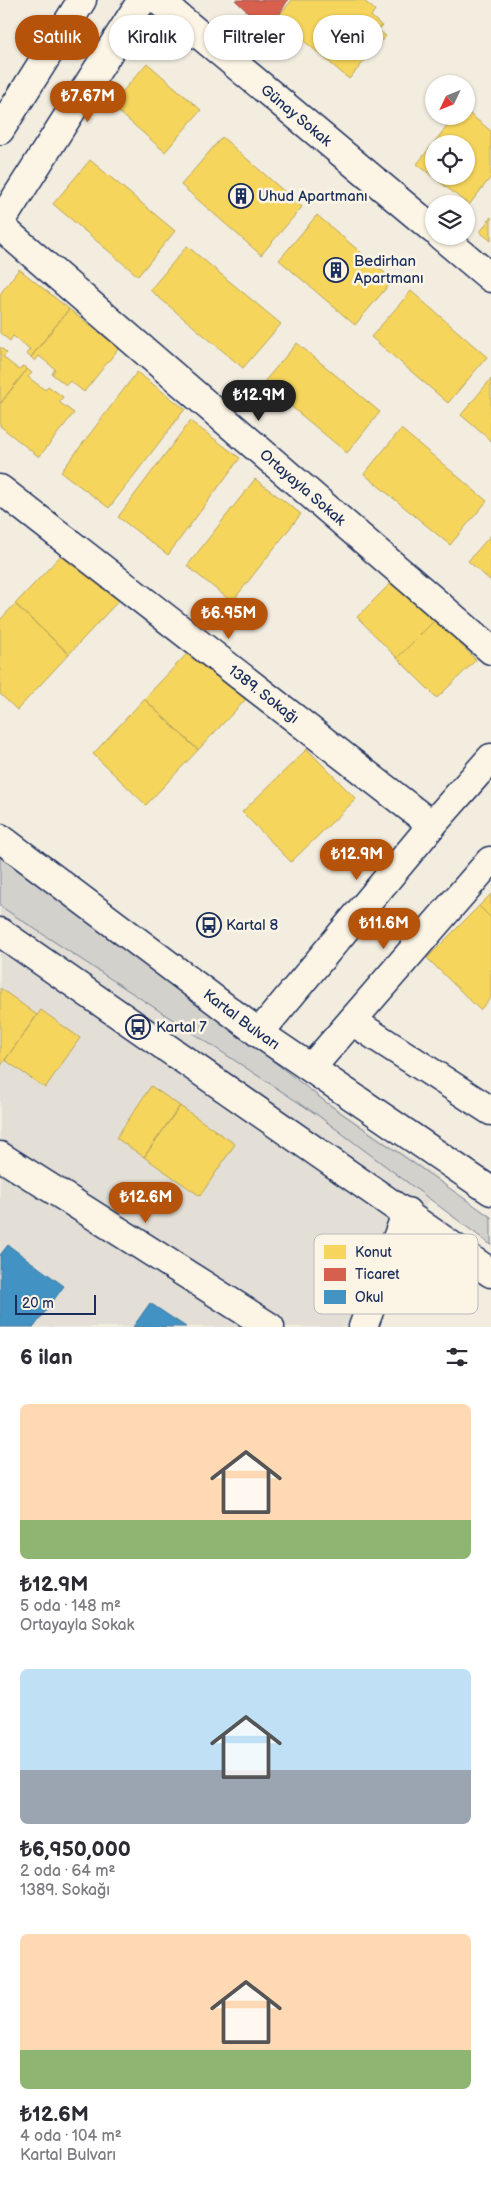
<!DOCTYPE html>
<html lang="tr">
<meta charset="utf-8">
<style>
body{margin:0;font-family:"Balsamiq Sans",sans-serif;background:#f7f7f7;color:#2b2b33;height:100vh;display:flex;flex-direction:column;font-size:19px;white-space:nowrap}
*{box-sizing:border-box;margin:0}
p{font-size:16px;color:#7c7c81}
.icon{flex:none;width:28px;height:28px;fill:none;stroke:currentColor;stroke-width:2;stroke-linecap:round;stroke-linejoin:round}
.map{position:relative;height:1327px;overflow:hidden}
.sheet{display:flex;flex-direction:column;background:#fff;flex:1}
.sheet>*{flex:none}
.top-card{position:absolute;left:15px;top:15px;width:461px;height:45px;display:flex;gap:10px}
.needle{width:32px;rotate:227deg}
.controls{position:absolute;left:425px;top:75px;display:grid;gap:10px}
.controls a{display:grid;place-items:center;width:50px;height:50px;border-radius:50%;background:#fff;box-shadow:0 1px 4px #0004;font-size:25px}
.scale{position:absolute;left:15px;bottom:12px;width:81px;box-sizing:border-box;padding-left:5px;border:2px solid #1b2f5e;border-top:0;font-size:14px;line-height:18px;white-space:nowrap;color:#1b2f5e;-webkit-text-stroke:4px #fcf5e5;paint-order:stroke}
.price{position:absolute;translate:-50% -42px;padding:0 11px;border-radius:18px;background:#b45309;color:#fff;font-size:16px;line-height:32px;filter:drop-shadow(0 1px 2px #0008)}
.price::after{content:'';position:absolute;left:50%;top:30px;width:15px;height:11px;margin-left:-8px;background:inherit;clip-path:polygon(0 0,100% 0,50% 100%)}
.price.current{background:#222;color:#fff}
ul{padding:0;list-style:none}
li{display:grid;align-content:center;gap:10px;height:265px;padding:0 20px}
li span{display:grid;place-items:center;height:155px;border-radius:8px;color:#555}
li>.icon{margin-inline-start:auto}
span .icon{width:90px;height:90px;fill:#fffc;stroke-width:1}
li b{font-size:21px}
h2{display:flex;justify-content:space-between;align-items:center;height:60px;padding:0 20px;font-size:21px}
.tag{padding:0 18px;border-radius:22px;background:#fff;box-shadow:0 1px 4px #0004;font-size:18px;line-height:45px}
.tag.current{background:#b45309;color:#fff}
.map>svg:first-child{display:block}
</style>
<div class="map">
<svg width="491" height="1327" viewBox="0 0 491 1327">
<rect width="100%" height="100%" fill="#f3ede0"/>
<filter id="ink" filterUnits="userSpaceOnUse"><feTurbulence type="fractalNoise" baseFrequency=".02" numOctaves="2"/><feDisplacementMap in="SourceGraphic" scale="10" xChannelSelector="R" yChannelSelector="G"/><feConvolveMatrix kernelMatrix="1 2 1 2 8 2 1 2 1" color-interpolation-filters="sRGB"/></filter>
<g filter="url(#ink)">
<path fill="#e3dfd6" d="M 0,877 L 439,1177 L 372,1327 L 0,1327 Z"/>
<path fill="#d3d1cc" stroke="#778095" d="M 0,855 L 44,883 L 327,1103 L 491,1217 L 491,1245 L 316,1114 L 0,906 Z"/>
<path fill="#f6d55c" stroke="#b4a35d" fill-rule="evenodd" d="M 292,0 L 363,0 L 375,10 L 371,16 L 382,26 L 378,30 L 386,36 L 349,79 L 277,18 Z
M 147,63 L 201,110 L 165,152 L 111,105 Z
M 466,111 L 491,131 L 491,177 L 469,205 L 417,164 L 455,116 L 466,116 ZM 434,144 L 466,144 L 466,176 L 434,176 Z
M 222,137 L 302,207 L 261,255 L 181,185 Z
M 90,160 L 175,231 L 138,276 L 53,204 Z
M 317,215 L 393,280 L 355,325 L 279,260 Z
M 491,217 L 491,241 L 480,232 Z
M 187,246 L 281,324 L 243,368 L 150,290 Z
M 19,269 L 69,309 L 31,357 L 26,354 L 30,349 L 13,336 L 10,341 L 0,333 L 0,294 Z
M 411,291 L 487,357 L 448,403 L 371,337 Z
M 69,309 L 119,348 L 84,392 L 70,381 L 66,385 L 52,374 L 55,369 L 39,356 L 35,361 L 31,357 Z
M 297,343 L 380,412 L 347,453 L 263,383 Z
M 0,347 L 7,353 L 3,357 L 19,370 L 23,366 L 27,369 L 0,404 Z
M 27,369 L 32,373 L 28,377 L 45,390 L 48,386 L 63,397 L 59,402 L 74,413 L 39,457 L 0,426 L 0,404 Z
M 137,372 L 185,409 L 109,508 L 61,472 Z
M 491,379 L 491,441 L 461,415 Z
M 190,421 L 240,458 L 168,555 L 118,517 Z
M 401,429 L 487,501 L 450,545 L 364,474 Z
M 255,479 L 301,514 L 232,602 L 187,566 Z
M 491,535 L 491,581 L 468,561 Z
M 67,549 L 120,599 L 69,654 L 15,604 Z
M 396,578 L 436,619 L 397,658 L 357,617 Z
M 15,604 L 69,654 L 17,710 L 0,694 L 0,620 Z
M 436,619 L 476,660 L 437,698 L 397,658 Z
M 196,644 L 250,695 L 198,750 L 144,699 Z
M 144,699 L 198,750 L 146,805 L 93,754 Z
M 307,749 L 356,799 L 291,862 L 242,812 Z
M 491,894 L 491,918 L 479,906 Z
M 479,906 L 491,918 L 491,998 L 480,1010 L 427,958 Z
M 0,988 L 37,1015 L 0,1067 Z
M 41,1010 L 80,1038 L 45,1088 L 5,1060 Z
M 151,1086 L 180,1106 L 144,1157 L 116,1138 Z
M 180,1106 L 235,1144 L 200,1196 L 144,1157 Z"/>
<path fill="#d6604d" stroke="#9e5152" d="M 235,0 L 288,0 L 277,18 L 272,35 Z"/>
<path fill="#4393c3" stroke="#3775a5" d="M 8,1245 L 64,1286 L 34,1327 L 0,1327 L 0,1255 Z
M 150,1303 L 186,1327 L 133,1327 Z"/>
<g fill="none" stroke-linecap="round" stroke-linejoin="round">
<defs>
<g id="minor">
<path id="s1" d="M 158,0 L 434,230"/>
<path d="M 0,130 L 82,0"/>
<path d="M 0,223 L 142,0"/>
<path id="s2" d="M 0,226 L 491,650"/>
<path d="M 441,236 L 491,278"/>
<path id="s3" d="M 0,489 L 432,825"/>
<path d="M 352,1021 L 491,1111"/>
<path d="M 259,1033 L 432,825 L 491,758"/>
<path d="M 311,1068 L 490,861"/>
<path d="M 0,1156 L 270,1327"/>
<path d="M 363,1327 L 407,1212"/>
</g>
<g id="major">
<path id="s4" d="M 0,838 L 259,1033 L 491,1191"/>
<path d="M 0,932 L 491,1273"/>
</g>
</defs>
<use href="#minor" stroke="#1b2f5e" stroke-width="31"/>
<use href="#major" stroke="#1b2f5e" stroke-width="31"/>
<use href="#minor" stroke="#fcf5e5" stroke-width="28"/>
<use href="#major" stroke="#fcf5e5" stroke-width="28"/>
</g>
</g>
<defs>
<symbol id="building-ring" viewBox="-11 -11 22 22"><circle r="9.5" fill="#fcf5e5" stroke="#1b2f5e" stroke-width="1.5"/><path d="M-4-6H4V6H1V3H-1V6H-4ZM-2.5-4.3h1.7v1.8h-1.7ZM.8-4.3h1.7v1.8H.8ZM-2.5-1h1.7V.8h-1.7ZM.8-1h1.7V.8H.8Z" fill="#1b2f5e"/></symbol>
<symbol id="bus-ring" viewBox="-11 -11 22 22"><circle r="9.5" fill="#fcf5e5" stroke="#1b2f5e" stroke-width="1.5"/><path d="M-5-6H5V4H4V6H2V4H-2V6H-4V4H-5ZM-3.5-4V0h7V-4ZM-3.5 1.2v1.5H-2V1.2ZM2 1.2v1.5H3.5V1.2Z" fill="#1b2f5e"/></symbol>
</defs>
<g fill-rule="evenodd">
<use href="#building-ring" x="227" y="182" width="28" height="28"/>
<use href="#building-ring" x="322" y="256" width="28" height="28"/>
<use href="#bus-ring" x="195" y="911" width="28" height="28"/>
<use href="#bus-ring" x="124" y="1013" width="28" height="28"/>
</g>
<g text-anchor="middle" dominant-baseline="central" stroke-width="5" stroke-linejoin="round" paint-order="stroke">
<g font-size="15" fill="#1b2f5e" stroke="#fcf5e5">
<text stroke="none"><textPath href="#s1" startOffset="180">Günay Sokak</textPath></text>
<text stroke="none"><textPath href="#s2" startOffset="400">Ortayayla Sokak</textPath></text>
<text stroke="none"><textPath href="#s3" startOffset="334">1389. Sokağı</textPath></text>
<text stroke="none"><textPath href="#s4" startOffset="302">Kartal Bulvarı</textPath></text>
</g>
<g font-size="15" fill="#1b2f5e" stroke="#fcf5e5" text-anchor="start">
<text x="258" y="196">Uhud Apartmanı</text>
<text x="354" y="261">Bedirhan<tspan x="354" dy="17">Apartmanı</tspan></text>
<text x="226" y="925">Kartal 8</text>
<text x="156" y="1027">Kartal 7</text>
</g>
</g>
<rect x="314" y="1234" width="164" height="80" rx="8" fill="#fcf5e5" stroke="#b8babc" stroke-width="1"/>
<rect x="324" y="1245" width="22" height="14" fill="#f6d55c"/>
<rect x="324" y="1268" width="22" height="13" fill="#d6604d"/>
<rect x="324" y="1290" width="22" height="14" fill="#4393c3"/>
<g font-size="14" fill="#1b2f5e">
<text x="355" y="1257">Konut</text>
<text x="355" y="1279">Ticaret</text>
<text x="355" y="1302">Okul</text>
</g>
</svg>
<div class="controls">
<a><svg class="needle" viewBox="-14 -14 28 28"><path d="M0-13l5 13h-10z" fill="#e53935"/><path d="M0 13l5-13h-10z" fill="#7c7c81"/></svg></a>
<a><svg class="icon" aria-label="locate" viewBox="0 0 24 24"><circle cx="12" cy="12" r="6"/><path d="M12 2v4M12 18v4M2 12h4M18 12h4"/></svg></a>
<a><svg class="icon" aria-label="layers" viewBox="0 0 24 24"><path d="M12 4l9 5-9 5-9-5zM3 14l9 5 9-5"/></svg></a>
</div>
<div class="scale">20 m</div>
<b class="price" style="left:88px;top:123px">₺7.67M</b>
<b class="price current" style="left:259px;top:422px">₺12.9M</b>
<b class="price" style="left:229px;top:640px">₺6.95M</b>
<b class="price" style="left:357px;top:881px">₺12.9M</b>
<b class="price" style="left:384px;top:950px">₺11.6M</b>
<b class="price" style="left:146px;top:1224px">₺12.6M</b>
<div class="top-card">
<a class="tag current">Satılık</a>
<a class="tag">Kiralık</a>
<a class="tag">Filtreler</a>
<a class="tag">Yeni</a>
</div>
</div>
<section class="sheet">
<h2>6 ilan<svg class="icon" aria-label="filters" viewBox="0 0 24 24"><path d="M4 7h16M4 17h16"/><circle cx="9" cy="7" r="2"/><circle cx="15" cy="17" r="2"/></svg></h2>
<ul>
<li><span style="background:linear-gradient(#ffd9b3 75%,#8fb573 0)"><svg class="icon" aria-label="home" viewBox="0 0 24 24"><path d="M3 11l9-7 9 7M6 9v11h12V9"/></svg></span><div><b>₺12.9M</b><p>5 oda · 148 m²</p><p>Ortayayla Sokak</p></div></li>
<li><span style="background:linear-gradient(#bfe0f5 65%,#9aa5b1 0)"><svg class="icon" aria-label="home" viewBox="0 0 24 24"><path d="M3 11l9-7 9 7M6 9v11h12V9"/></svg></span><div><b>₺6,950,000</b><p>2 oda · 64 m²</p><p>1389. Sokağı</p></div></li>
<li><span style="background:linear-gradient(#ffd9b3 75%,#8fb573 0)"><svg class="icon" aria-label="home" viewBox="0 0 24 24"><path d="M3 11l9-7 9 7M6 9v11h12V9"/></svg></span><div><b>₺12.6M</b><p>4 oda · 104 m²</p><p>Kartal Bulvarı</p></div></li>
</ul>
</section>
